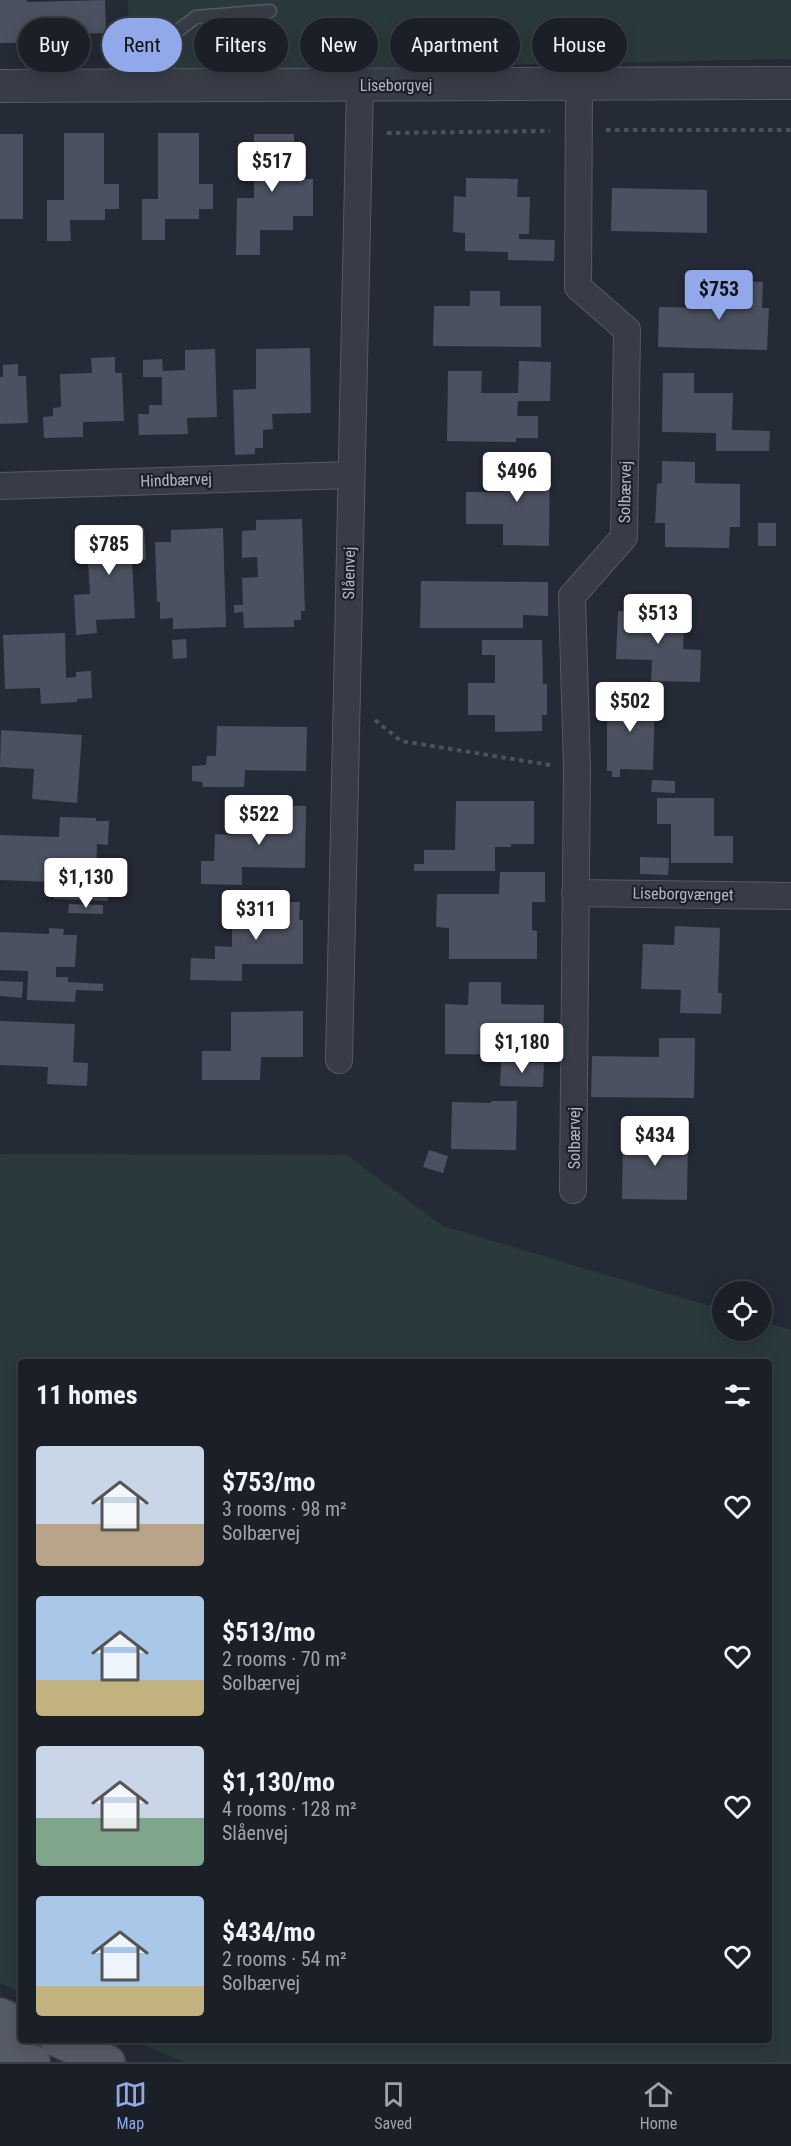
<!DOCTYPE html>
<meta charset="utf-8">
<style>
body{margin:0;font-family:"Roboto Condensed",sans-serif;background:#242830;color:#f1f3f6;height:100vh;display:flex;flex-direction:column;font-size:22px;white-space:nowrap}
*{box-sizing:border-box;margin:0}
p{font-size:20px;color:#a0a3a8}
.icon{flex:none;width:33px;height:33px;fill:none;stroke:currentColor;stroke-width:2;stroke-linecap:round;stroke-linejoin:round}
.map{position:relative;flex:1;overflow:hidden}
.panel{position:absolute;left:18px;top:1359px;width:754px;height:684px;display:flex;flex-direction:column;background:#1b2028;border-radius:6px;box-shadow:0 3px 15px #0003,0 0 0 2px #393e45}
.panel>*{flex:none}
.guide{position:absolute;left:18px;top:18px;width:756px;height:54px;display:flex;gap:12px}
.controls{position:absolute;left:712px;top:1281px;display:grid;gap:12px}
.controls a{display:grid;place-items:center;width:60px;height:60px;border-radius:50%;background:#1b2028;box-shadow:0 3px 15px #0003,0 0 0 2px #393e45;font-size:30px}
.price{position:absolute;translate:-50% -51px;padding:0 14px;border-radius:6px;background:#fff;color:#222;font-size:20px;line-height:39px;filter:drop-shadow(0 2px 3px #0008)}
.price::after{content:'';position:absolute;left:50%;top:36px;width:18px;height:14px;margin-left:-9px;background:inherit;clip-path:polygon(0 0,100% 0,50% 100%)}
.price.current{background:#91a8ea;color:#111}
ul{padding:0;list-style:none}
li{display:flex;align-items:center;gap:18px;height:150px;padding:0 18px}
li span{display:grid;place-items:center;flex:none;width:168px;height:120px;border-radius:6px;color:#555}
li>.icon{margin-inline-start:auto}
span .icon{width:72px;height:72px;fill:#fffc;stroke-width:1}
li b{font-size:26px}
h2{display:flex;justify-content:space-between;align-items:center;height:72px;padding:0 18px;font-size:26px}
.pill{padding:0 21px;border-radius:27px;background:#1b2028;box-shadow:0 3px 15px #0003,0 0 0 2px #393e45;font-size:21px;line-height:54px}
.pill.current{background:#91a8ea;color:#111}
.menu{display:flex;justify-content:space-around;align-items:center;height:84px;border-top:2px solid #393e45;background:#1b2028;font-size:16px;color:#a0a3a8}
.menu a{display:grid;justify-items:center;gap:3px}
.menu .current{color:#91a8ea}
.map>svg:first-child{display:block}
</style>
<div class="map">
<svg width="791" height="2062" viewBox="0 0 791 2062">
<rect width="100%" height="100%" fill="#242a36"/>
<path fill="#2a393b" d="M 128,0 L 791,0 L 791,59 L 129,72 Z
M 0,1154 L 347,1155 L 443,1226 L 723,1310 L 723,1330 L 762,1330 L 762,1321 L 791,1330 L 791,2062 L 184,2062 L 131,2040 L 770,2040 L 770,1362 L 21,1362 L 21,1993 L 0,1983 Z"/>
<path fill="#4b5160" d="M 0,0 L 27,0 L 27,2 L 105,0 L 106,33 L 78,34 L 78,42 L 0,43 Z
M 64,133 L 104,133 L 104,184 L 119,184 L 119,209 L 105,209 L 105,220 L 70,220 L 71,241 L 47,241 L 47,200 L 64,200 Z
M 158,133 L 199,133 L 199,184 L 213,184 L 213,209 L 199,209 L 199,219 L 165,219 L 165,240 L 142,240 L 142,199 L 158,199 Z
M 0,134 L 23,134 L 23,219 L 0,219 Z
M 254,134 L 294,134 L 294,179 L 313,179 L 313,216 L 293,216 L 293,230 L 260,230 L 260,255 L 236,255 L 237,198 L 254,198 Z
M 466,178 L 518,179 L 517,197 L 530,197 L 529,234 L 519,234 L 519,239 L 555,240 L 554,261 L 508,260 L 508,252 L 465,251 L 465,233 L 453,232 L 454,196 L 466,197 Z
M 612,188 L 707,190 L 707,233 L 611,231 Z
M 721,281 L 763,282 L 762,308 L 769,308 L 767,350 L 658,347 L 659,307 L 720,308 Z
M 470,291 L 500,291 L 500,306 L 541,306 L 541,347 L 433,346 L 434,306 L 470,306 Z
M 310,348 L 311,413 L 272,414 L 273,429 L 263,430 L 263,448 L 255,448 L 255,454 L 235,455 L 233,390 L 256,389 L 256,349 Z
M 215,349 L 217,417 L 187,418 L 188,434 L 139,435 L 138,414 L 149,414 L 149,405 L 162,405 L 162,377 L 143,377 L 143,360 L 162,359 L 163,371 L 185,370 L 185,350 Z
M 115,357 L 115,373 L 122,373 L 124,421 L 83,422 L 83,437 L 44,438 L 43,417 L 53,416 L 53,408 L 61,407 L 60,374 L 92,373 L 91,358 Z
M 519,361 L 551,362 L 550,401 L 518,401 L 517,416 L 538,416 L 538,438 L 516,438 L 516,442 L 447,441 L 448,371 L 482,371 L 481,393 L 518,393 Z
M 18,364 L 18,376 L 26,376 L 28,423 L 0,424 L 0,377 L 3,377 L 3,365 Z
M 663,373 L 694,373 L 694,393 L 733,393 L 732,430 L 770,431 L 769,451 L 716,451 L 716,433 L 662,432 Z
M 503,458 L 550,459 L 549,546 L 503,545 L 503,524 L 466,524 L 466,492 L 503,492 Z
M 662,461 L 695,462 L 695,483 L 740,484 L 740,527 L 730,527 L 729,548 L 665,547 L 665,523 L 655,523 L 657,484 L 662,483 Z
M 302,519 L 305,611 L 301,611 L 301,620 L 294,620 L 294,627 L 244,628 L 243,612 L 234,613 L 234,605 L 243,605 L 242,578 L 258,577 L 257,557 L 242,558 L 242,531 L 256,530 L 256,520 Z
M 758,523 L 776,523 L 776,546 L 758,546 Z
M 131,525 L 131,528 L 144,528 L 146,560 L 132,561 L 135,618 L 96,620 L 97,633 L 76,635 L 74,595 L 90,594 L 86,528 Z
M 223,528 L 226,627 L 173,629 L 173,618 L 160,619 L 160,602 L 157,602 L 155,542 L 171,542 L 171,530 Z
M 421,581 L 548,582 L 548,616 L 523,615 L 523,628 L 420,628 Z
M 618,611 L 685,613 L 683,649 L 701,650 L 700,682 L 651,681 L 652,660 L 616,659 Z
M 65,633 L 66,678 L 76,677 L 76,672 L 91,671 L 92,698 L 77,699 L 77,702 L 41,704 L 40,688 L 5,689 L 3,635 Z
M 186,639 L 187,658 L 173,659 L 172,640 Z
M 482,640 L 542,640 L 543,684 L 547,684 L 547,715 L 542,715 L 542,731 L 495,732 L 495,715 L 468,715 L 468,683 L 495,683 L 495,655 L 482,655 Z
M 607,694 L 655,695 L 653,770 L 620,769 L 620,777 L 612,777 L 612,771 L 607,771 Z
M 217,726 L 307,727 L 306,771 L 245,770 L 244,787 L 203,787 L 202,782 L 192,781 L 192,766 L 206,765 L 207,756 L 216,756 Z
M 1,730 L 82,735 L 77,803 L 32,799 L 34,769 L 0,767 Z
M 652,780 L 675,781 L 675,793 L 651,792 Z
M 657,798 L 714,798 L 714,836 L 733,836 L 733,863 L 671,863 L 671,824 L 657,824 Z
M 456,801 L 534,801 L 534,844 L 511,844 L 511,847 L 495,847 L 495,871 L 414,871 L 414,864 L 424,864 L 424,850 L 455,850 Z
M 261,805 L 306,806 L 305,868 L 242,867 L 242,885 L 201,884 L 201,861 L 214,861 L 215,834 L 234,835 L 234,822 L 260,822 Z
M 60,817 L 96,818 L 96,821 L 109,821 L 108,845 L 97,844 L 96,877 L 109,878 L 108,901 L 54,899 L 54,882 L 0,880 L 0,835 L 59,837 Z
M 640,857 L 669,858 L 668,875 L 640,874 Z
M 500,872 L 545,872 L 545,902 L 532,902 L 532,930 L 537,931 L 537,959 L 449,959 L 449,928 L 436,927 L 437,894 L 499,894 Z
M 232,902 L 300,902 L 299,920 L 303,920 L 303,964 L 242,964 L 242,981 L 190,980 L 191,958 L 215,959 L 215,946 L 232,947 Z
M 69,904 L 103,905 L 103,914 L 68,913 Z
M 675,926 L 720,928 L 718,993 L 722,993 L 721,1014 L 680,1013 L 681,990 L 641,989 L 643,944 L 674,945 Z
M 49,928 L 64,929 L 63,935 L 77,935 L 75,967 L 56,967 L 56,977 L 68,977 L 68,982 L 103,984 L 103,991 L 76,990 L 75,1002 L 27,1000 L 28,971 L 0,970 L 0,932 L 49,934 Z
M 0,981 L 23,982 L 22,998 L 0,996 Z
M 469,982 L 501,982 L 501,1004 L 544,1005 L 543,1055 L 445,1054 L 445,1004 L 468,1005 Z
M 303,1011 L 303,1057 L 261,1057 L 260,1080 L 202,1080 L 202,1051 L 231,1051 L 231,1012 Z
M 0,1021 L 75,1024 L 73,1062 L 88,1063 L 87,1086 L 47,1084 L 48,1067 L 0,1065 Z
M 659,1038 L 695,1038 L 694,1098 L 591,1097 L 592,1056 L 659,1057 Z
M 501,1062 L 544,1063 L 543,1087 L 500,1086 Z
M 491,1101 L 517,1101 L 516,1150 L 451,1149 L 452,1102 L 491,1103 Z
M 623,1134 L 688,1135 L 687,1200 L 622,1199 Z
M 429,1150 L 448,1156 L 443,1173 L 423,1167 Z"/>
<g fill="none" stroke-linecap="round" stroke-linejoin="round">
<defs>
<path id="service" d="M 167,85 L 168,38 L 196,17 L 270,11"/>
<path id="minor" d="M 0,486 L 351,475
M 575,893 L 791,896
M 339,1060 L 360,85
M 573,1190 L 577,769 L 572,596 L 624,537 L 627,330 L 578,287 L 579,85"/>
<path id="tertiary" d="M 0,86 L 791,83"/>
<path id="primary" d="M 0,2015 L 21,2024
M 57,2040 L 108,2062
M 0,2047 L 33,2062"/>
</defs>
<use href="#service" stroke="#555a65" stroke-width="15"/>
<use href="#minor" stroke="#555a65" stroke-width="28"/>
<use href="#tertiary" stroke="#555a65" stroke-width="34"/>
<use href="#primary" stroke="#414550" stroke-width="36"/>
<path stroke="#475559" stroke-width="4" stroke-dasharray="4.5 4.5" stroke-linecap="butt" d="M 606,130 L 791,130
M 387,133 L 550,131
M 375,720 L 401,741 L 550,765"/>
<use href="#service" stroke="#373c47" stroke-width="12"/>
<use href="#minor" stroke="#373c47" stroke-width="26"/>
<use href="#tertiary" stroke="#373c47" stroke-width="32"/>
<use href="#primary" stroke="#555b67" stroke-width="33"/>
</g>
<g text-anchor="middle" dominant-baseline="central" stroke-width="4.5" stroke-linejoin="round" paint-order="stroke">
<g font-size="16" fill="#b2b7c3" stroke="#1d212c">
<text x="396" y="85">Liseborgvej</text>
<text transform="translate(176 480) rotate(-2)">Hindbærvej</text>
<text transform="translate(625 492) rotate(-89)">Solbærvej</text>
<text transform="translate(349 573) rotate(-89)">Slåenvej</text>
<text transform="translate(683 894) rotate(1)">Liseborgvænget</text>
<text transform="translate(574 1138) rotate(-90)">Solbærvej</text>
</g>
</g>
</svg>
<div class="controls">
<a><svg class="icon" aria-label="locate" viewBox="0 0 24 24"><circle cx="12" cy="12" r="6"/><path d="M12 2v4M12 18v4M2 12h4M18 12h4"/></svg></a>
</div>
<b class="price" style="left:272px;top:193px">$517</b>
<b class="price current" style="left:719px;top:321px">$753</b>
<b class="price" style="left:517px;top:503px">$496</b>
<b class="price" style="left:109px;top:576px">$785</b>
<b class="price" style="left:658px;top:645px">$513</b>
<b class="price" style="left:630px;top:733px">$502</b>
<b class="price" style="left:259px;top:846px">$522</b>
<b class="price" style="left:86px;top:909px">$1,130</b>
<b class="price" style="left:256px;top:941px">$311</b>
<b class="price" style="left:522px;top:1074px">$1,180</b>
<b class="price" style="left:655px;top:1167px">$434</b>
<div class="guide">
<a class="pill">Buy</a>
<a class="pill current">Rent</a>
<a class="pill">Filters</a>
<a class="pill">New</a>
<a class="pill">Apartment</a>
<a class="pill">House</a>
</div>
<section class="panel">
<h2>11 homes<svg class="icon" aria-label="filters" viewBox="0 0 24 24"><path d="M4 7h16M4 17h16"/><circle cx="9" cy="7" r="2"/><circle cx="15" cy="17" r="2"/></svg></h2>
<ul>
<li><span style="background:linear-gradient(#c9d6e8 65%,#b9a48a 0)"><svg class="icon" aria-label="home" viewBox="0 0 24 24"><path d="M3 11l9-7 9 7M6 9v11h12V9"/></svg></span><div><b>$753/mo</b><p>3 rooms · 98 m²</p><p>Solbærvej</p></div><svg class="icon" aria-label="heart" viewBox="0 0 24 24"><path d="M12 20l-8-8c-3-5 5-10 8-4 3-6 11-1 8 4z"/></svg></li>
<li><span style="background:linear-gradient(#a9c7e8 70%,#c2b280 0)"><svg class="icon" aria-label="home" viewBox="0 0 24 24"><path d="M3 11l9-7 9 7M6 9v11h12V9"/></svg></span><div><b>$513/mo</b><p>2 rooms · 70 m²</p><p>Solbærvej</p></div><svg class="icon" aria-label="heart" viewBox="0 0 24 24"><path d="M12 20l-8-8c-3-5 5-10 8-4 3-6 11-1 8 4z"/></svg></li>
<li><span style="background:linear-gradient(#c9d6e8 60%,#7fa58c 0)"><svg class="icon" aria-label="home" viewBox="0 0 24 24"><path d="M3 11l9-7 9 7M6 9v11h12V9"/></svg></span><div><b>$1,130/mo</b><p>4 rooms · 128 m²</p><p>Slåenvej</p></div><svg class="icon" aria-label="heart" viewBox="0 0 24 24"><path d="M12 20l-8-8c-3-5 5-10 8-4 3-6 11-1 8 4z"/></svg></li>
<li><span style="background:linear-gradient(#a9c7e8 75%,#c2b280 0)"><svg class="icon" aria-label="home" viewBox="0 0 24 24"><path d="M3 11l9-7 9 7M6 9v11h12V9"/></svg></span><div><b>$434/mo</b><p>2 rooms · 54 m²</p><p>Solbærvej</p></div><svg class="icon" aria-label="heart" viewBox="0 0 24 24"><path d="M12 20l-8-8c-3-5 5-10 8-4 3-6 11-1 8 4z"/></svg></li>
</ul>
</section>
</div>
<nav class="menu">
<a class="current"><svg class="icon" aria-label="map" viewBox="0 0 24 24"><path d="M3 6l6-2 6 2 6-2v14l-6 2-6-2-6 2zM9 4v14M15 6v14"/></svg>Map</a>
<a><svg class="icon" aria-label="saved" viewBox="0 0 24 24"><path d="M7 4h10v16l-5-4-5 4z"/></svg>Saved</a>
<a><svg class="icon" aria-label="home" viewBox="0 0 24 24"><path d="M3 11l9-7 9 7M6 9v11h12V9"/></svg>Home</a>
</nav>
